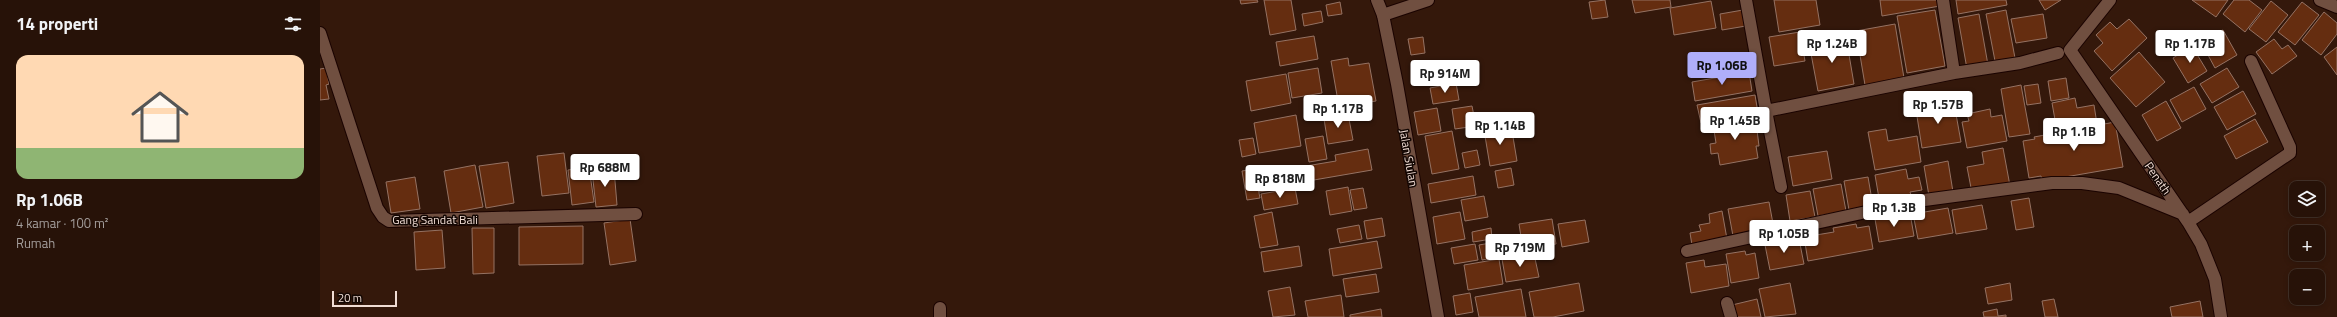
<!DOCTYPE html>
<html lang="id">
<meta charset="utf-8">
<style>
body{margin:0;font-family:"Titillium Web",sans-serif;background:#332016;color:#f1f3f6;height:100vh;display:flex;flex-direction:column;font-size:15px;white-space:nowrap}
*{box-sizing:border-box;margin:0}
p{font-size:13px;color:#a49e9c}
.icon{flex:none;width:22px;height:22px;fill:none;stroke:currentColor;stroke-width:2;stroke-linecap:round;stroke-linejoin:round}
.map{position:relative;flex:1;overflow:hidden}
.panel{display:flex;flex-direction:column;background:#271208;width:320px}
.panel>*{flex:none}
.tools{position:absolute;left:1969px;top:181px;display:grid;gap:8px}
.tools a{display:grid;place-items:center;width:36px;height:36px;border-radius:8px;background:#271208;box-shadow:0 2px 6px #0003,0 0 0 1px #433229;font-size:20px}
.scale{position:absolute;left:12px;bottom:10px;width:65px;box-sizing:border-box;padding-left:4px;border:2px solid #f0dcd4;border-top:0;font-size:11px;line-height:14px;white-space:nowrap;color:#f0dcd4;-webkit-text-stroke:3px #130703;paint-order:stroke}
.price{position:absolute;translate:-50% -34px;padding:0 9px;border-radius:4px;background:#fff;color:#222;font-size:13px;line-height:26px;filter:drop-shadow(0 1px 2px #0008)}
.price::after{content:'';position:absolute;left:50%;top:24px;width:12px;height:9px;margin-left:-6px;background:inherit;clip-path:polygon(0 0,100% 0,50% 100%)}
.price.active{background:#afaefa;color:#111}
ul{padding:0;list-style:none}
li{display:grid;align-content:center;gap:8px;height:212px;padding:0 16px}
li+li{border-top:1px solid #433229}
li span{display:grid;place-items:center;height:124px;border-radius:12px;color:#555}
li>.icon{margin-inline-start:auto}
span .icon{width:72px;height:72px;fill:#fffc;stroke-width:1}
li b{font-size:17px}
h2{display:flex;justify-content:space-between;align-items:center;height:48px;padding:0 16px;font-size:17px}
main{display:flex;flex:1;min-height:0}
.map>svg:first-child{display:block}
</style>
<main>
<section class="panel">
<h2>14 properti<svg class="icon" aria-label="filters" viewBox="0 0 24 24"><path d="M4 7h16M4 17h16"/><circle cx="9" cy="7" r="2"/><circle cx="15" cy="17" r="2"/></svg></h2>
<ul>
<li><span style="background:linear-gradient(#ffd9b3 75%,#8fb573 0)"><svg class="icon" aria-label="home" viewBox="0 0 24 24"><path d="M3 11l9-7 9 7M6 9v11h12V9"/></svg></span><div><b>Rp 1.06B</b><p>4 kamar · 100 m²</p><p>Rumah</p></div></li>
</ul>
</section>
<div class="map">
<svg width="2017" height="317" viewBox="0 0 2017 317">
<rect width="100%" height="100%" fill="#34180b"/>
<path fill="#652d10" stroke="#957263" d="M 920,0 L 937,0 L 938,2 L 921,4 Z
M 944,0 L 971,0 L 976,30 L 950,35 Z
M 1285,0 L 1288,17 L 1272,19 L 1269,2 Z
M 1312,0 L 1350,0 L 1351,7 L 1315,13 Z
M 1454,0 L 1496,0 L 1500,25 L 1459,32 Z
M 1560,0 L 1619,0 L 1620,6 L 1562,16 Z
M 1636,0 L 1686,0 L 1687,5 L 1638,14 Z
M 1719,0 L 1741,0 L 1725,10 Z
M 1872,0 L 1908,0 L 1896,17 Z
M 1914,0 L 1929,0 L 1942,10 L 1925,32 L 1903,14 Z
M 1391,1 L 1396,28 L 1354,35 L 1350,8 Z
M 1951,1 L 1968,15 L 1946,42 L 1929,29 Z
M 1020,2 L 1022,14 L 1008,16 L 1006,5 Z
M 1982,2 L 1999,15 L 1975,45 L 1958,32 Z
M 1423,10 L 1426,26 L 1402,30 L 1400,14 Z
M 1615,10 L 1625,66 L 1587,73 L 1577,16 Z
M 1686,10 L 1695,58 L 1675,61 L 1666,14 Z
M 1001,11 L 1003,22 L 984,26 L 982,14 Z
M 2004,12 L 2017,23 L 2017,34 L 2001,55 L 1982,40 Z
M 1659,14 L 1668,65 L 1647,69 L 1638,18 Z
M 1723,14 L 1727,38 L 1696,43 L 1691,19 Z
M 1809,19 L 1827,38 L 1792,71 L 1774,51 L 1783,43 L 1776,35 L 1790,22 L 1797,29 Z
M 1575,24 L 1584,78 L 1545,85 L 1536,31 Z
M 1903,30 L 1917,55 L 1895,68 L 1881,42 Z
M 1480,32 L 1485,61 L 1454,66 L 1449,37 Z
M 994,36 L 998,59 L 960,66 L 956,42 Z
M 1103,37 L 1105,53 L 1091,55 L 1088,39 Z
M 1526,37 L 1534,84 L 1498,91 L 1489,43 Z
M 1954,39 L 1962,49 L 1968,45 L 1977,56 L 1952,74 L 1936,52 Z
M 1872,46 L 1887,71 L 1868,83 L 1853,58 Z
M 2017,47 L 2017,75 L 2004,57 Z
M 1819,52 L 1845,82 L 1816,107 L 1790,78 Z
M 1423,57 L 1425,71 L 1404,74 L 1402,61 Z
M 1028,58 L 1029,66 L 1049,63 L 1056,101 L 1019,107 L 1011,61 Z
M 6,68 L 9,84 L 6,85 L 9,99 L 0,100 L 0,69 Z
M 998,68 L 1002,93 L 972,98 L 968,73 Z
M 1907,68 L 1919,87 L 1892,103 L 1880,84 Z
M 1429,72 L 1432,91 L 1375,101 L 1372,82 Z
M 966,74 L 971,103 L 931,111 L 926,81 Z
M 1746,78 L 1749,98 L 1731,101 L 1728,81 Z
M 1136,83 L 1139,100 L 1113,104 L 1110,88 Z
M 1718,84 L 1721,103 L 1707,105 L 1704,86 Z
M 1701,85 L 1710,134 L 1689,137 L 1681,89 Z
M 1874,87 L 1886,109 L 1862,122 L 1850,100 Z
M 1923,91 L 1936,114 L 1907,130 L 1894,107 Z
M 1435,95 L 1438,113 L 1381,123 L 1377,105 Z
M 1647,95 L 1649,110 L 1639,112 L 1637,97 Z
M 1755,98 L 1757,108 L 1774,105 L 1777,124 L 1737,131 L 1732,103 Z
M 1620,100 L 1621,106 L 1634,103 L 1641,142 L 1602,148 L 1596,110 L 1608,108 L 1607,103 Z
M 1846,101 L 1861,128 L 1837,141 L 1822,115 Z
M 1152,106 L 1156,126 L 1135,129 L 1132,109 Z
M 1117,108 L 1121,131 L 1098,135 L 1094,112 Z
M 1670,109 L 1671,117 L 1682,115 L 1687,141 L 1647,148 L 1642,122 L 1649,121 L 1647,114 Z
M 1028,114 L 1033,140 L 1008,144 L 1004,119 Z
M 976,115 L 981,146 L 939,153 L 934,123 Z
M 1431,118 L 1433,131 L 1437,130 L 1439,146 L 1436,146 L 1438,158 L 1400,165 L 1398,153 L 1391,154 L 1390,144 L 1396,143 L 1393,124 Z
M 1935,119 L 1948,142 L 1916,159 L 1904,136 Z
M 1795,122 L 1803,167 L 1722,181 L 1721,176 L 1709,178 L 1703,141 L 1715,139 L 1714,137 Z
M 1191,125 L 1197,161 L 1170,166 L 1164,130 Z
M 1566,129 L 1568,141 L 1597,136 L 1601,162 L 1555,170 L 1548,132 Z
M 1132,131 L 1139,169 L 1112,174 L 1105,136 Z
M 1003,136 L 1007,159 L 989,162 L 985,139 Z
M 933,138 L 936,154 L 922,157 L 919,140 Z
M 1683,148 L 1690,186 L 1652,193 L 1647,167 L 1664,164 L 1662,152 Z
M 1048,149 L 1052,170 L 988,181 L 986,166 L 1016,161 L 1015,155 Z
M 1157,150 L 1160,165 L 1145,168 L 1142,153 Z
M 1507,151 L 1512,179 L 1473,186 L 1468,157 Z
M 244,153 L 249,193 L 222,196 L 217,156 Z
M 1628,161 L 1633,192 L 1609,196 L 1604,166 Z
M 188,162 L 194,203 L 166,208 L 159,166 Z
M 155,165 L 163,207 L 131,213 L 124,171 Z
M 269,167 L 274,202 L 252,205 L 248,170 Z
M 966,168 L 969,187 L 939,192 L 936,173 Z
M 1191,168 L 1194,185 L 1178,188 L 1175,171 Z
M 294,169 L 297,205 L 276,207 L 272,171 Z
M 934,169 L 940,198 L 927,200 L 922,171 Z
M 1586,169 L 1588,179 L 1599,177 L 1602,190 L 1590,192 L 1592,198 L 1560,204 L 1555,175 Z
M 1153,176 L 1156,195 L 1111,203 L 1108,184 Z
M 95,177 L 100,209 L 71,213 L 66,182 Z
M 1548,177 L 1553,206 L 1529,210 L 1524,181 Z
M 1521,184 L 1526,211 L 1498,216 L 1493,189 Z
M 1028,187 L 1032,211 L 1010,215 L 1006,191 Z
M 975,188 L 978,204 L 944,210 L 941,194 Z
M 1043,188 L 1047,208 L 1034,210 L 1030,190 Z
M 1490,191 L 1495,217 L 1470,221 L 1466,195 Z
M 1164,196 L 1168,217 L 1145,221 L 1141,200 Z
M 1709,198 L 1714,227 L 1696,230 L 1691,201 Z
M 1449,202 L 1454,229 L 1413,236 L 1408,209 Z
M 1662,205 L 1667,229 L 1636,234 L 1632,210 Z
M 1628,208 L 1633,233 L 1598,239 L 1593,214 Z
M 1402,211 L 1407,239 L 1372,245 L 1370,233 L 1381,231 L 1379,225 L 1390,223 L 1389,214 Z
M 952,212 L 958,245 L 940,248 L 934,216 Z
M 1140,212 L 1145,239 L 1117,244 L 1113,217 Z
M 1590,213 L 1594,236 L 1559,242 L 1555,219 Z
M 1062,218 L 1065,236 L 1047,239 L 1044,221 Z
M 310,219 L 316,261 L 290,265 L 284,223 Z
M 1232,219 L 1236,244 L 1203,249 L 1199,224 Z
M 1265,220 L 1269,242 L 1242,247 L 1238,224 Z
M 1536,224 L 1537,228 L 1549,226 L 1553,249 L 1488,261 L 1484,237 L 1514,232 L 1513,228 Z
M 1039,225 L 1042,239 L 1020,243 L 1017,229 Z
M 263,226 L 263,264 L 199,265 L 199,227 Z
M 152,228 L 174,228 L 174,273 L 153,274 Z
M 1171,228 L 1172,239 L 1153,242 L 1152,232 Z
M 122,230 L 125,268 L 96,270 L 94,232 Z
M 1479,239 L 1484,264 L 1450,270 L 1445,245 Z
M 1188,240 L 1190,255 L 1162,260 L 1159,245 Z
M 1057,241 L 1062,268 L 1013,276 L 1009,249 Z
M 1155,244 L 1158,260 L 1134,264 L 1131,248 Z
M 979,246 L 982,266 L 944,272 L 941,252 Z
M 1425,251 L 1426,255 L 1435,253 L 1439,278 L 1411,283 L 1406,254 Z
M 1214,254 L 1219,277 L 1186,282 L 1182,259 Z
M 1179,259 L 1183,284 L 1148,290 L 1144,265 Z
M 1384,260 L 1385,267 L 1406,264 L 1409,286 L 1371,293 L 1366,263 Z
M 1056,274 L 1059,292 L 1026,297 L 1023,279 Z
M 1259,283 L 1264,311 L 1233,317 L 1214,317 L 1209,292 Z
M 1470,283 L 1476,314 L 1445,317 L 1439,289 Z
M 1690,283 L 1692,300 L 1668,304 L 1665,288 Z
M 970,287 L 975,315 L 953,317 L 948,291 Z
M 1201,289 L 1206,317 L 1159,317 L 1155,297 Z
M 1150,293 L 1153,312 L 1136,315 L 1133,296 Z
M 1021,295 L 1024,317 L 988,317 L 985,301 Z
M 1437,299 L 1441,317 L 1415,317 L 1412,305 Z
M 1734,299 L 1738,317 L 1725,317 L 1722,301 Z
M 1880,301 L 1883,317 L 1852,317 L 1850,307 Z
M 1061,309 L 1062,317 L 1030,317 L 1030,315 Z
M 1677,309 L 1678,316 L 1686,315 L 1686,317 L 1664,317 L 1663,312 Z"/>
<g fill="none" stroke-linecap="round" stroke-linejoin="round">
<defs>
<path id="minor" d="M 1426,0 L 1446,111 L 1634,73 L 1700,63 L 1738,53
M 1623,0 L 1634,73
M 1790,0 L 1750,50 L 1868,222 L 1881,244 L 1895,279 L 1901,317
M 2000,0 L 2017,7
M 1063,15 L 1108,0
M 0,33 L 57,208 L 63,217 L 69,221 L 316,214
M 1446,111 L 1461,187
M 1868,222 L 1970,153 L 1970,147 L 1931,61
M 1367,251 L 1597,201 L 1732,183 L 1762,183 L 1799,188 L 1863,214
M 1407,303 L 1411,317
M 620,308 L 620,317"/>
<path id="tertiary" d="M 1057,0 L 1063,15 L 1077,84 L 1118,317"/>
</defs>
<use href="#minor" stroke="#1a0300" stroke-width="14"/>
<use href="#tertiary" stroke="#1a0300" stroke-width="14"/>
<use href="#minor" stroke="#704f40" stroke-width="12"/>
<use href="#tertiary" stroke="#704f40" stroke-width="12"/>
</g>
<g text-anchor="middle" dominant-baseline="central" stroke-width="3" stroke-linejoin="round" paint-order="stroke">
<g font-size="12" fill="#f0dcd4" stroke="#130703">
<text transform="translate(1089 158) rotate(80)">Jalan Siulan</text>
<text transform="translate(1838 178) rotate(55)">Penath</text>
<text x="115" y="219">Gang Sandat Bali</text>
</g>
</g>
</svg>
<div class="tools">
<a><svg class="icon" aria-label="layers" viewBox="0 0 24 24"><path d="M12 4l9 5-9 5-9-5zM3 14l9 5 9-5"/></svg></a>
<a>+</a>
<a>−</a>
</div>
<div class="scale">20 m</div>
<b class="price" style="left:1512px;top:64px">Rp 1.24B</b>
<b class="price" style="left:1870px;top:64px">Rp 1.17B</b>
<b class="price active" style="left:1402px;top:86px">Rp 1.06B</b>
<b class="price" style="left:1125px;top:94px">Rp 914M</b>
<b class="price" style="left:1618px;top:125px">Rp 1.57B</b>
<b class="price" style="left:1018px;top:129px">Rp 1.17B</b>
<b class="price" style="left:1415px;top:141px">Rp 1.45B</b>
<b class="price" style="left:1180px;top:146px">Rp 1.14B</b>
<b class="price" style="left:1754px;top:152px">Rp 1.1B</b>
<b class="price" style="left:285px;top:188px">Rp 688M</b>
<b class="price" style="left:960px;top:199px">Rp 818M</b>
<b class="price" style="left:1574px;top:228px">Rp 1.3B</b>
<b class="price" style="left:1464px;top:254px">Rp 1.05B</b>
<b class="price" style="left:1200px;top:268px">Rp 719M</b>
</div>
</main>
